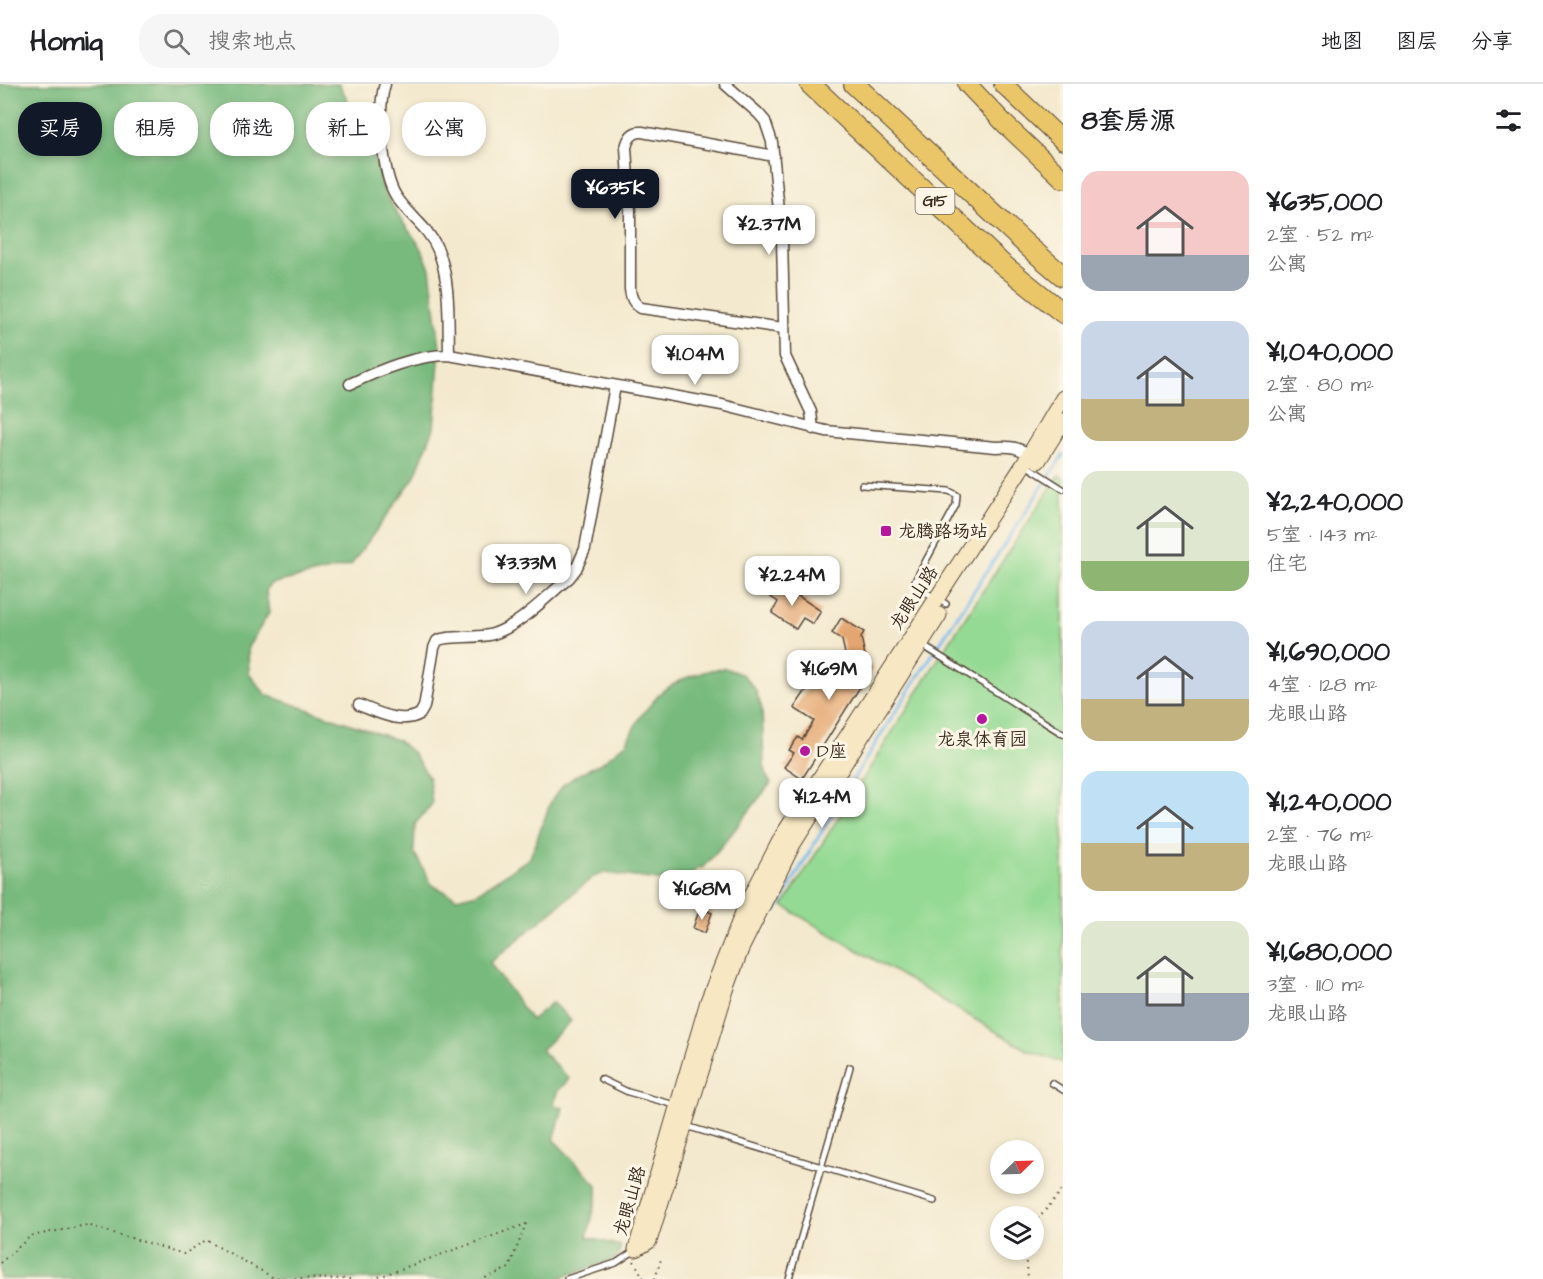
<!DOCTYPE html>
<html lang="zh">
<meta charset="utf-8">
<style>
body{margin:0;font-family:"Architects Daughter","LXGW WenKai TC",sans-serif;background:#f6f6f6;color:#202124;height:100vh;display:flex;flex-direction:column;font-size:22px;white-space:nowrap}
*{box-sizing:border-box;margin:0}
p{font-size:20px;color:#757577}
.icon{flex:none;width:33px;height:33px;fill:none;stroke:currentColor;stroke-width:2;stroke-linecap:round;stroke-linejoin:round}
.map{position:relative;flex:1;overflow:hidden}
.drawer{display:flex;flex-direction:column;background:#fff;width:480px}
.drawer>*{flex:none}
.banner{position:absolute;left:18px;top:18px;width:570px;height:54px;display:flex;gap:12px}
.needle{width:39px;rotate:67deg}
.controls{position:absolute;left:990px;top:1056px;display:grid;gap:12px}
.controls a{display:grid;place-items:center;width:54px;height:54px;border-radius:50%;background:#fff;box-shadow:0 3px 9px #0003;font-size:30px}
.price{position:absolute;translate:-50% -51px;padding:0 14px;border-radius:12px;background:#fff;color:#222;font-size:20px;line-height:39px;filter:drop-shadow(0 2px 3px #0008)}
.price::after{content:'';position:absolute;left:50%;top:36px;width:18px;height:14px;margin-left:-9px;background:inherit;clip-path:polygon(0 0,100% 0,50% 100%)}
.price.on{background:#111827;color:#fff}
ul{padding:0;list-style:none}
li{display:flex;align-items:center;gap:18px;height:150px;padding:0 18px}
li span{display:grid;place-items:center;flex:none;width:168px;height:120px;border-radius:18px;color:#555}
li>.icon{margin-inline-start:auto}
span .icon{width:72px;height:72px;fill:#fffc;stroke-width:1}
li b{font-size:26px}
h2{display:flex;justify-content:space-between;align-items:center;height:72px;padding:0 18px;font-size:26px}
.tag{padding:0 21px;border-radius:24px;background:#fff;box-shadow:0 3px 9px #0003;font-size:21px;line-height:54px}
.tag.on{background:#111827;color:#fff}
header{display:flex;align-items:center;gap:36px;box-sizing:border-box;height:84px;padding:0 30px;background:#fff;border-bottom:2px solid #e0e0e0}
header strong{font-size:28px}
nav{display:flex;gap:33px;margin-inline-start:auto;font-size:21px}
.search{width:420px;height:54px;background:#f6f6f6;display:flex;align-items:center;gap:15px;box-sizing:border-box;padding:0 21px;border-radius:24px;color:#757577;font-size:22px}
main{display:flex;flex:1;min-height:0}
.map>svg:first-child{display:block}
</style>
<header>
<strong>Homiq</strong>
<div class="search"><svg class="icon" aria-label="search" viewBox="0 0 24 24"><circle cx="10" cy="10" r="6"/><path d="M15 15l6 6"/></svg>搜索地点</div>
<nav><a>地图</a><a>图层</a><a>分享</a></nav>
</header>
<main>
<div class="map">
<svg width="1063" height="1195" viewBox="0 0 1063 1195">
<rect width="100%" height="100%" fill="#fcf5e5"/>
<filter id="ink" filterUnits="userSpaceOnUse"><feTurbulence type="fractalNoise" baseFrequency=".0167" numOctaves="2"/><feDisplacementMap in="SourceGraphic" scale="12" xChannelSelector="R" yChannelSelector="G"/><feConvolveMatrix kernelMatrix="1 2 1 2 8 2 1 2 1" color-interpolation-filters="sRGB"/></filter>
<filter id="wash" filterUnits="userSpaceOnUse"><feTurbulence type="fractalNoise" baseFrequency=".008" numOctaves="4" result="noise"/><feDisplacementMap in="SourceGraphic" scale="24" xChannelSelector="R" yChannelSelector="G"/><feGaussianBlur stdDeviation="1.35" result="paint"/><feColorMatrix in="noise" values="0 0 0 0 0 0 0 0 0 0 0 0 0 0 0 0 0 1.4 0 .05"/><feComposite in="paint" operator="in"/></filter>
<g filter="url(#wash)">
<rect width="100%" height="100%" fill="#f3e9ce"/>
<path fill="#95da94" stroke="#688259" stroke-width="1.5" d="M 1059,391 L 1063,394 L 1063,979 L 1027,966 L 783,822 L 935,580 Z"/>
<path fill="#78ba7e" stroke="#5a724e" stroke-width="1.5" d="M 0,0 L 339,0 L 373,63 L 383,106 L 399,133 L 421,163 L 430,185 L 440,263 L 434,344 L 414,394 L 351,481 L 270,500 L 266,507 L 269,529 L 248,563 L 249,590 L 266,611 L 397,656 L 413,669 L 429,694 L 432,720 L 415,740 L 414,768 L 432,801 L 457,814 L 477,809 L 530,774 L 551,717 L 564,700 L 579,690 L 603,678 L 626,659 L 640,633 L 662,607 L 683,595 L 707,587 L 725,584 L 743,591 L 755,605 L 762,625 L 764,681 L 768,695 L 771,699 C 748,727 728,757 702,784 L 700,783 L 679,798 L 669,803 L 666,797 L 605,789 L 593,793 L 490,879 L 531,936 L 553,918 L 571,937 L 541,966 L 569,995 L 557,1008 L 554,1021 L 563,1024 L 554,1056 L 597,1101 L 597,1114 L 587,1153 L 621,1162 L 618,1172 L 614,1175 L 557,1195 L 0,1195 Z"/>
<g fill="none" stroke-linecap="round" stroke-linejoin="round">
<path stroke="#7abaee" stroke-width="3" d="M 776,827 C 863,670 965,522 1063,371"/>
</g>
<g id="blocks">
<path fill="#e4a66f" d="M 777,498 L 821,527 L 813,540 L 803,534 L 796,545 L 772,529 L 778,518 L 768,511 Z
M 841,534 L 864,548 L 861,553 L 867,581 L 872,584 L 802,695 L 784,683 L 794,669 L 789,666 L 798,653 L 802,656 L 814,637 L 794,624 L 815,593 L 834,606 L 848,583 L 842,556 L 832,549 Z
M 700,824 L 712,829 L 705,849 L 693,844 Z"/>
</g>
</g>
<g filter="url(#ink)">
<use href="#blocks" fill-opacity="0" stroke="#574738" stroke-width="1.5"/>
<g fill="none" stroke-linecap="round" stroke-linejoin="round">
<defs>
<path id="lane" d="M 1024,380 L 1063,405
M 862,401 L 949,407 L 957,411 L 956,421 L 915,497 L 920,505 L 946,520
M 922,561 L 1063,650
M 601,995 L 628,1008 L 675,1021
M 1052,999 L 1063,1006
M 686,1042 L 934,1117
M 567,1195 L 616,1179 L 634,1167
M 789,1195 L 850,983"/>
<path id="street" d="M 385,0 C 377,25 382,90 396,112 C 409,132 429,144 438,166 C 451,198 448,237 449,271
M 725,0 L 758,29 L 765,37 L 772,58 L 782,156 L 785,272 L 811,328 L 813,345
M 774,72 L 642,48 C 632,47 628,55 626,63 L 630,127 L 630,205 C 631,214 633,219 641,224 L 783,244
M 350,300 C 380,286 415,271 449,271 L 722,321 L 826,347 L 996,363 C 1014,362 1020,364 1035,374
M 359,621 C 377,628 401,641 420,630 L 424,623 L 434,564 L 437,557 C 445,551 478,555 493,550 C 519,542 547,512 569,494 L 576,485 L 585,465 L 615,302"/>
<path id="secondary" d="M 1038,377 L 1063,337
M 641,1162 L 649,1157 L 726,906 L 741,865 L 793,760 L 939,531
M 636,1165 L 708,917 L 744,826 L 783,751 L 1024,380 L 1063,314"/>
<path id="primary" d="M 967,0 L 1006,41 L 1063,95
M 1003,0 L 1063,57"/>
<path id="highway" d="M 810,0 L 1002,180 L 1063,229
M 854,0 L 1030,164 L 1063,192"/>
</defs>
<use href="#lane" stroke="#574738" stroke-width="8"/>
<use href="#street" stroke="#574738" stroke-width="13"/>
<use href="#secondary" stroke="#574738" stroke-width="17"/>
<use href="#primary" stroke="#574738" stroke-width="20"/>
<use href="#highway" stroke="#574738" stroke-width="22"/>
<path stroke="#574738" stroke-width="2" stroke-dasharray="1.5 4.5" stroke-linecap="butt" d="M 1034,1140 L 1063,1105
M 1026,1166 L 1028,1195
M 634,1177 L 644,1195
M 0,1179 L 31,1152 L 87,1141 L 184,1170 L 206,1156 L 274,1194 L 354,1195
M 373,1195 L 526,1140 L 509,1184 L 483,1195
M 655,1195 L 662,1172"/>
<use href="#lane" stroke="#fff" stroke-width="5"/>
<use href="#street" stroke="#fff" stroke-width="10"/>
<use href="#secondary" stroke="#f7e8c3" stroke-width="15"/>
<use href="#primary" stroke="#eac669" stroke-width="18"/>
<use href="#highway" stroke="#eac669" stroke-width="20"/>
</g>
</g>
<g fill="#b5179e" stroke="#fcf5e5" stroke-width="2">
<rect x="880" y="441" width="12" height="12" rx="3"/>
<circle cx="982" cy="635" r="6"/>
<circle cx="805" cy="667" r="6"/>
</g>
<g text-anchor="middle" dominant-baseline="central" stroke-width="6" stroke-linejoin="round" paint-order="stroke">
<rect fill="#fcf5e5" stroke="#75675a" stroke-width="1.5" x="915.5" y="104" width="39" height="26" rx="4.5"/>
<g font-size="16" font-weight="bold" fill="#3b2a1e">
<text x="935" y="117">G15</text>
</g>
<g font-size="18" fill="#3b2a1e" stroke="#fcf5e5" text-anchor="start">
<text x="898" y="447">龙腾路场站</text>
<text x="982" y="655" text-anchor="middle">龙泉体育园</text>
<text x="817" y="667">D座</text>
</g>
<g font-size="18" fill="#3b2a1e" stroke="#fcf5e5">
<text transform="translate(914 514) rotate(-57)">龙眼山路</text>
<text transform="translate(630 1117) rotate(-74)">龙眼山路</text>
</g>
</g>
</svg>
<div class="controls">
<a><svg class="needle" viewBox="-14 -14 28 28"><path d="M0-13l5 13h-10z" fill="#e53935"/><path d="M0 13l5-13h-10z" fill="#757577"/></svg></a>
<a><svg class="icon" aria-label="layers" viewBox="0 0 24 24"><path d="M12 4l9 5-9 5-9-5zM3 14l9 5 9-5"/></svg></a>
</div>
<b class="price on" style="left:615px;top:136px">¥635K</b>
<b class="price" style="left:769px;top:172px">¥2.37M</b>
<b class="price" style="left:695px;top:302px">¥1.04M</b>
<b class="price" style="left:526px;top:511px">¥3.33M</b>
<b class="price" style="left:792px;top:523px">¥2.24M</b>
<b class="price" style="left:829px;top:617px">¥1.69M</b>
<b class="price" style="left:822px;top:745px">¥1.24M</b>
<b class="price" style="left:702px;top:837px">¥1.68M</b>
<div class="banner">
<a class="tag on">买房</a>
<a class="tag">租房</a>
<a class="tag">筛选</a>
<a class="tag">新上</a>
<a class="tag">公寓</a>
</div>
</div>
<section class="drawer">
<h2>8套房源<svg class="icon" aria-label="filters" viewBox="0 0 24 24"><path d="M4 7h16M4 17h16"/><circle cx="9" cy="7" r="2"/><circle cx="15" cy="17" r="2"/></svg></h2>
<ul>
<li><span style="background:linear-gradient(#f6c9c9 70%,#9aa5b1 0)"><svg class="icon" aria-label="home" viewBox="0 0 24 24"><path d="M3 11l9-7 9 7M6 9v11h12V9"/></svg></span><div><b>¥635,000</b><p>2室 · 52 m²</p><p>公寓</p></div></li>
<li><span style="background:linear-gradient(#c9d6e8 65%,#c2b280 0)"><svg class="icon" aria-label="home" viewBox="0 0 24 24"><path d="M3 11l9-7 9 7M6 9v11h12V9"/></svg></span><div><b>¥1,040,000</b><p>2室 · 80 m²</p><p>公寓</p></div></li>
<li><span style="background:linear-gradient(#dfe7d0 75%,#8fb573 0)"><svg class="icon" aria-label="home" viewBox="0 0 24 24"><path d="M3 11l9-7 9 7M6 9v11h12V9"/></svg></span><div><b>¥2,240,000</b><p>5室 · 143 m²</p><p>住宅</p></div></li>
<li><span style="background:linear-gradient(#c9d6e8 65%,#c2b280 0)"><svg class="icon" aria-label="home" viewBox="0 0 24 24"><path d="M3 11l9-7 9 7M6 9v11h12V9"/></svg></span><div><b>¥1,690,000</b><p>4室 · 128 m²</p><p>龙眼山路</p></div></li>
<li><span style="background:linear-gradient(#bfe0f5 60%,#c2b280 0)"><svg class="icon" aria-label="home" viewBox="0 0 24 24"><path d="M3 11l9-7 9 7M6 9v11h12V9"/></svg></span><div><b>¥1,240,000</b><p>2室 · 76 m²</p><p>龙眼山路</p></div></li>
<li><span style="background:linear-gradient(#dfe7d0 60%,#9aa5b1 0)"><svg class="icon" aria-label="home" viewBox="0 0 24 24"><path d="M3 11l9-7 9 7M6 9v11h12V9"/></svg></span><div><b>¥1,680,000</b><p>3室 · 110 m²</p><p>龙眼山路</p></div></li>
</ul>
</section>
</main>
